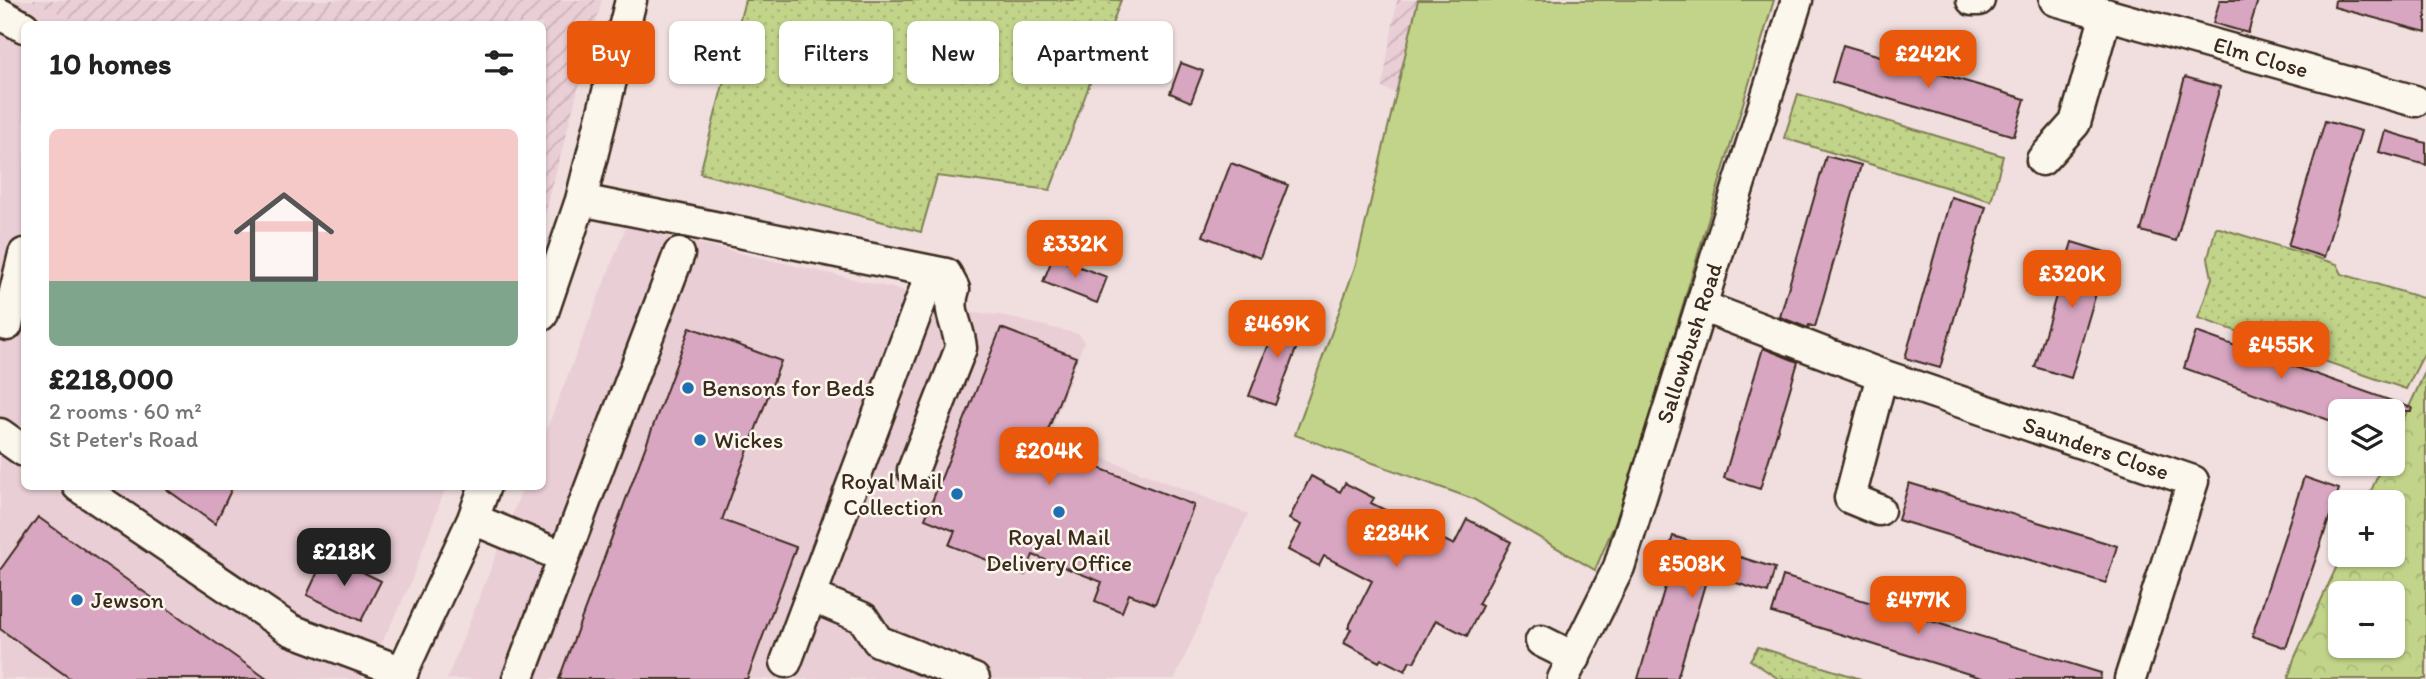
<!DOCTYPE html>
<meta charset="utf-8">
<style>
body{margin:0;font-family:Itim,sans-serif;background:#f2f2f2;color:#222;height:100vh;display:flex;flex-direction:column;font-size:26px;white-space:nowrap}
*{box-sizing:border-box;margin:0}
p{font-size:23px;color:#767676}
.icon{flex:none;width:38px;height:38px;fill:none;stroke:currentColor;stroke-width:2;stroke-linecap:round;stroke-linejoin:round}
.map{position:relative;flex:1;overflow:hidden}
.sheet{position:absolute;left:21px;top:21px;width:525px;height:469px;display:flex;flex-direction:column;background:#fff;border-radius:10px;box-shadow:0 2px 5px #0004}
.sheet>*{flex:none}
.guide{position:absolute;left:567px;top:21px;width:665px;height:63px;display:flex;gap:14px}
.controls{position:absolute;left:2328px;top:399px;display:grid;gap:14px}
.controls a{display:grid;place-items:center;width:77px;height:77px;border-radius:10px;background:#fff;box-shadow:0 2px 5px #0004;font-size:35px}
.price{position:absolute;translate:-50% -60px;padding:0 16px;border-radius:14px;background:#ea580c;color:#fff;font-size:23px;line-height:46px;filter:drop-shadow(0 2px 4px #0008)}
.price::after{content:'';position:absolute;left:50%;top:42px;width:21px;height:16px;margin-left:-10px;background:inherit;clip-path:polygon(0 0,100% 0,50% 100%)}
.price.selected{background:#222;color:#fff}
ul{padding:0;list-style:none}
li{display:grid;align-content:center;gap:14px;height:371px;padding:0 28px}
li+li{border-top:2px solid #e0e0e0}
li span{display:grid;place-items:center;height:217px;border-radius:10px;color:#555}
li>.icon{margin-inline-start:auto}
span .icon{width:126px;height:126px;fill:#fffc;stroke-width:1}
li b{font-size:30px}
h2{display:flex;justify-content:space-between;align-items:center;height:84px;padding:0 28px;font-size:30px}
.pill{padding:0 24px;border-radius:10px;background:#fff;box-shadow:0 2px 5px #0004;font-size:24px;line-height:63px}
.pill.selected{background:#ea580c;color:#fff}
.map>svg:first-child{display:block}
</style>
<div class="map">
<svg width="2426" height="679" viewBox="0 0 2426 679">
<defs>
<pattern id="industrial-furrows" width="10" height="10" patternUnits="userSpaceOnUse" patternTransform="scale(1.75)"><rect width="10" height="10" fill="#eaced6"/><path d="M-1 1l2-2M0 10L10 0M9 11l2-2" fill="none" stroke="#cab1b7"/></pattern>
<pattern id="grass-dots" width="8" height="8" patternUnits="userSpaceOnUse" patternTransform="scale(1.75)"><rect width="8" height="8" fill="#c2d489"/><path d="M2 2h.1M6 6h.1" fill="none" stroke="#a8b676" stroke-width="1.8" stroke-linecap="round"/></pattern>
<pattern id="forest-crowns" width="20" height="18" patternUnits="userSpaceOnUse" patternTransform="scale(1.75)"><rect width="20" height="18" fill="#c2d489"/><path d="M2 6a3 3 0 1 1 6 0M12 15a3 3 0 1 1 6 0" fill="none" stroke="#a8b676"/></pattern>
</defs>
<rect width="100%" height="100%" fill="#f1dfdf"/>
<filter id="ink" filterUnits="userSpaceOnUse"><feTurbulence type="fractalNoise" baseFrequency=".0143" numOctaves="2"/><feDisplacementMap in="SourceGraphic" scale="14" xChannelSelector="R" yChannelSelector="G"/><feConvolveMatrix kernelMatrix="1 2 1 2 8 2 1 2 1" color-interpolation-filters="sRGB"/></filter>
<g filter="url(#ink)">
<path fill="#eaced6" d="M 0,0 L 31,0 L 83,24 L 24,24 L 24,486 L 446,487 L 409,587 L 383,641 L 361,679 L 0,679 Z
M 626,227 L 906,291 L 933,318 L 952,317 L 953,306 L 971,309 L 970,313 L 999,315 L 1079,334 L 1084,342 L 1049,437 L 1248,514 L 1175,679 L 447,679 L 523,487 L 542,486 L 543,438 Z"/>
<path fill="url(#industrial-furrows)" d="M 31,0 L 602,0 L 543,221 L 542,24 L 83,24 Z
M 1397,0 L 1421,0 L 1396,93 L 1382,88 Z"/>
<path fill="url(#grass-dots)" stroke="#7e7f54" stroke-width="2" d="M 745,0 L 1121,0 L 1050,190 L 937,176 L 921,232 L 700,173 Z
M 1798,94 L 2003,156 L 1991,201 L 1784,138 Z
M 2216,227 L 2337,264 L 2342,274 L 2426,299 L 2426,350 L 2406,389 L 2198,318 L 2212,278 L 2208,258 Z
M 1758,647 L 1861,679 L 1779,679 L 1750,660 Z"/>
<path fill="url(#forest-crowns)" stroke="#7e7f54" stroke-width="2" fill-rule="evenodd" d="M 2426,370 L 2426,679 L 2288,679 L 2294,659 L 2342,555 L 2392,555 L 2392,502 L 2366,502 L 2383,464 L 2392,464 L 2392,444 ZM 2340,593 L 2392,593 L 2392,646 L 2340,646 Z"/>
<path fill="#c2d489" stroke="#7e7f54" stroke-width="2" d="M 1418,0 L 1774,0 L 1624,502 L 1595,570 L 1473,499 L 1295,435 L 1356,264 Z"/>
<path fill="#d9a6c2" stroke="#3b2a1e" stroke-width="2" d="M 2220,0 L 2258,0 L 2248,33 L 2213,23 Z
M 2335,0 L 2426,0 L 2426,32 L 2334,7 Z
M 1843,45 L 2025,99 L 2014,136 L 1832,82 Z
M 1181,63 L 1203,71 L 1191,102 L 1170,93 Z
M 2185,77 L 2220,87 L 2176,241 L 2141,231 Z
M 2325,121 L 2361,131 L 2324,257 L 2288,246 Z
M 2385,131 L 2426,143 L 2426,165 L 2379,152 Z
M 1826,156 L 1861,165 L 1815,327 L 1809,325 L 1808,328 L 1780,317 Z
M 1231,163 L 1288,185 L 1260,258 L 1203,236 Z
M 1951,197 L 1986,207 L 1940,368 L 1905,358 Z
M 2072,242 L 2108,253 L 2071,378 L 2035,367 Z
M 1053,257 L 1107,277 L 1097,303 L 1043,282 Z
M 1280,315 L 1305,325 L 1275,405 L 1249,396 Z
M 690,327 L 781,361 L 722,520 L 796,547 L 747,679 L 559,679 Z
M 1001,328 L 1076,357 L 1042,446 L 1194,505 L 1155,604 L 1129,594 L 1122,612 L 1095,601 L 1102,582 L 1033,555 L 1025,575 L 949,545 L 955,531 L 925,519 Z
M 2196,332 L 2412,408 L 2411,411 L 2340,411 L 2340,424 L 2184,368 Z
M 1763,348 L 1798,362 L 1760,489 L 1724,478 Z
M 1311,476 L 1340,492 L 1345,483 L 1374,498 L 1371,503 L 1454,545 L 1467,519 L 1511,542 L 1478,604 L 1482,606 L 1467,636 L 1436,620 L 1414,662 L 1410,661 L 1405,671 L 1381,659 L 1379,662 L 1344,643 L 1351,629 L 1348,628 L 1372,581 L 1324,556 L 1319,566 L 1288,550 L 1301,525 L 1289,519 Z
M 2304,477 L 2339,489 L 2286,648 L 2252,636 Z
M 1909,483 L 2117,546 L 2106,583 L 1898,520 Z
M 162,486 L 233,486 L 215,524 Z
M 38,517 L 267,679 L 71,679 L 0,629 L 0,570 Z
M 1673,536 L 1775,568 L 1768,593 L 1708,574 L 1677,679 L 1638,679 L 1672,563 L 1665,561 Z
M 326,554 L 381,581 L 361,621 L 307,595 Z
M 1783,576 L 2101,673 L 2100,679 L 1985,679 L 1772,613 Z"/>
<g fill="none" stroke-linecap="round" stroke-linejoin="round">
<defs>
<path id="minor" d="M 1972,0 L 1979,0
M 2055,0 L 2415,101
M 0,14 L 24,27
M 2042,160 L 2075,123 L 2106,14
M 581,200 L 946,274 L 954,289 C 946,312 959,325 961,348 L 913,470
M 1701,306 L 1882,375 L 2193,481 L 2130,679
M 542,315 L 581,200 L 631,0
M 7,325 L 24,254
M 0,434 L 24,451
M 78,486 L 291,630 L 403,672
M 1879,510 L 1850,498 L 1882,375
M 473,519 L 564,557 L 679,254
M 811,596 L 863,618 L 878,641 L 974,679
M 1541,641 L 1575,658
M 786,662 L 932,271
M 399,679 L 473,519 L 485,486
M 518,679 L 564,557
M 1563,679 L 1619,567 L 1797,0"/>
</defs>
<use href="#minor" stroke="#3b2a1e" stroke-width="35"/>
<use href="#minor" stroke="#fbf7ec" stroke-width="30"/>
</g>
</g>
<g fill="#1f6fb2" stroke="#fbf7ec" stroke-width="2.5">
<circle cx="688" cy="388" r="7"/>
<circle cx="700" cy="440" r="7"/>
<circle cx="957" cy="494" r="7"/>
<circle cx="1059" cy="512" r="7"/>
<circle cx="77" cy="600" r="7"/>
</g>
<g text-anchor="middle" dominant-baseline="central" stroke-width="5" stroke-linejoin="round" paint-order="stroke">
<g font-size="23" fill="#3b2a1e" stroke="#fbf7ec">
<text transform="translate(2261 57) rotate(16)">Elm Close</text>
<text transform="translate(1689 343) rotate(-72)">Sallowbush Road</text>
<text transform="translate(2096 448) rotate(19)">Saunders Close</text>
</g>
<g font-size="23" fill="#3b2a1e" stroke="#fbf7ec" text-anchor="start">
<text x="702" y="388">Bensons for Beds</text>
<text x="714" y="440">Wickes</text>
<text x="943" y="481" text-anchor="end">Royal Mail<tspan x="943" dy="26">Collection</tspan></text>
<text x="1059" y="537" text-anchor="middle">Royal Mail<tspan x="1059" dy="26">Delivery Office</tspan></text>
<text x="91" y="600">Jewson</text>
</g>
</g>
</svg>
<div class="controls">
<a><svg class="icon" aria-label="layers" viewBox="0 0 24 24"><path d="M12 4l9 5-9 5-9-5zM3 14l9 5 9-5"/></svg></a>
<a>+</a>
<a>−</a>
</div>
<b class="price" style="left:1928px;top:90px">£242K</b>
<b class="price" style="left:1075px;top:280px">£332K</b>
<b class="price" style="left:2072px;top:310px">£320K</b>
<b class="price" style="left:1277px;top:360px">£469K</b>
<b class="price" style="left:2281px;top:381px">£455K</b>
<b class="price" style="left:1049px;top:487px">£204K</b>
<b class="price" style="left:1396px;top:569px">£284K</b>
<b class="price selected" style="left:344px;top:588px">£218K</b>
<b class="price" style="left:1692px;top:600px">£508K</b>
<b class="price" style="left:1918px;top:636px">£477K</b>
<div class="guide">
<a class="pill selected">Buy</a>
<a class="pill">Rent</a>
<a class="pill">Filters</a>
<a class="pill">New</a>
<a class="pill">Apartment</a>
</div>
<section class="sheet">
<h2>10 homes<svg class="icon" aria-label="filters" viewBox="0 0 24 24"><path d="M4 7h16M4 17h16"/><circle cx="9" cy="7" r="2"/><circle cx="15" cy="17" r="2"/></svg></h2>
<ul>
<li><span style="background:linear-gradient(#f6c9c9 70%,#7fa58c 0)"><svg class="icon" aria-label="home" viewBox="0 0 24 24"><path d="M3 11l9-7 9 7M6 9v11h12V9"/></svg></span><div><b>£218,000</b><p>2 rooms · 60 m²</p><p>St Peter's Road</p></div></li>
</ul>
</section>
</div>
